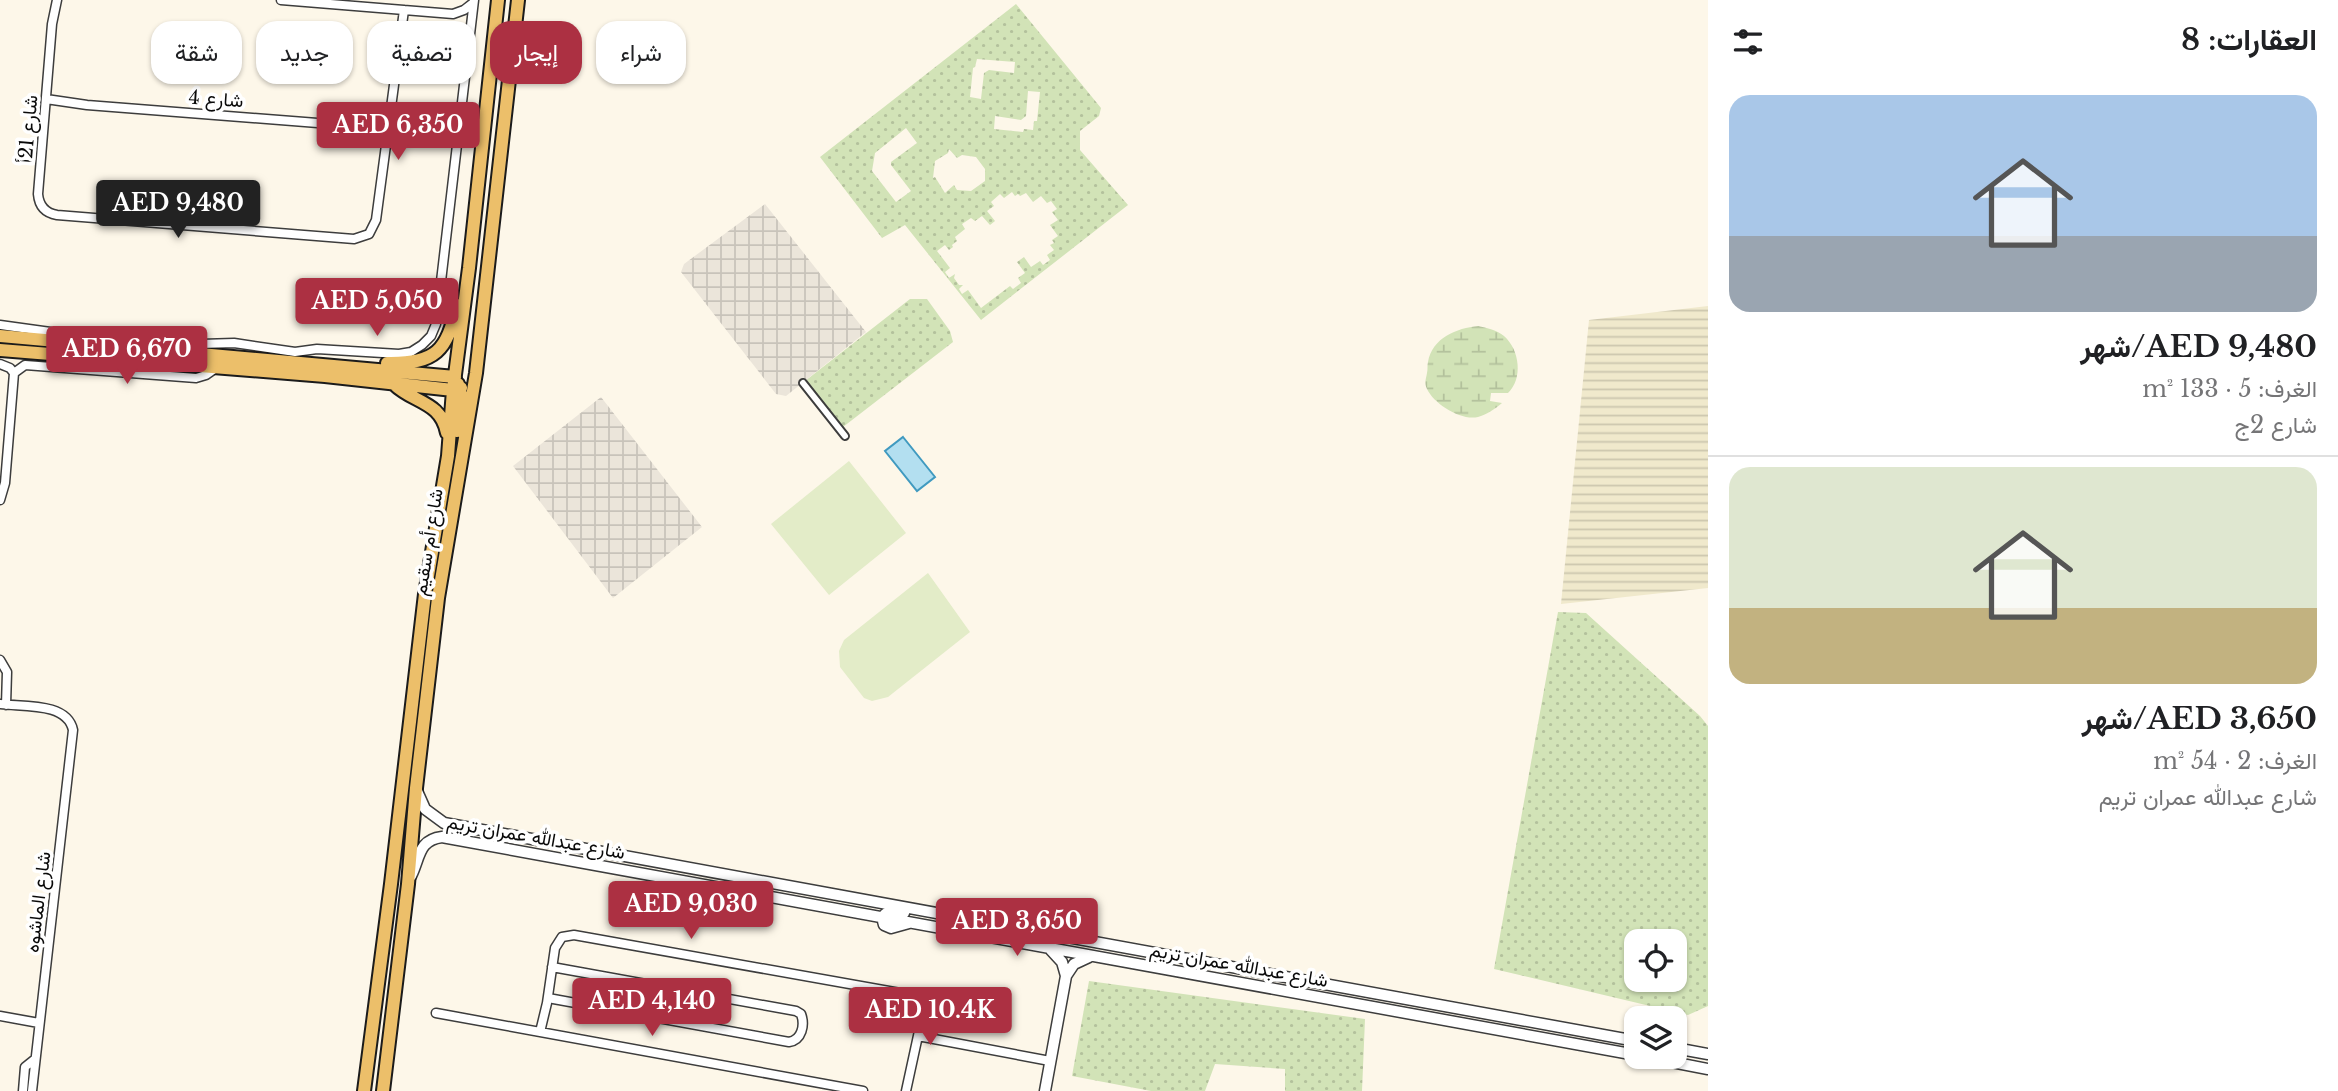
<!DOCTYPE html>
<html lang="ar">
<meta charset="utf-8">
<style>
body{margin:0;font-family:"Libre Baskerville",Vazirmatn,serif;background:#f2f2f2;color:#202124;direction:rtl;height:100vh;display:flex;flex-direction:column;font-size:26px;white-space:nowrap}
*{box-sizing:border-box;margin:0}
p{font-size:23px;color:#757577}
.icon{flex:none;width:38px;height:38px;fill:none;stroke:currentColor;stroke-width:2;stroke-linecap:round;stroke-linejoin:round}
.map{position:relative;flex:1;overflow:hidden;direction:ltr}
.details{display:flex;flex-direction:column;background:#fff;width:630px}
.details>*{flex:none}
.guide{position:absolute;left:21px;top:21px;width:665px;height:63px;direction:rtl;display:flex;gap:14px}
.controls{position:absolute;left:1624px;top:929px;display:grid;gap:14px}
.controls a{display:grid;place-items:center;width:63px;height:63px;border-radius:14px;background:#fff;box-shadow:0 2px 5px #0004;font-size:35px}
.price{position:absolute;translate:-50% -60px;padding:0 16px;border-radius:7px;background:#ac3042;color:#fff;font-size:23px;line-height:46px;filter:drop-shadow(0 2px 4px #0008)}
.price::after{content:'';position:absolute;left:50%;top:42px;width:21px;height:16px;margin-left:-10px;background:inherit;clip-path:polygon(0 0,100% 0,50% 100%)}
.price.selected{background:#222;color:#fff}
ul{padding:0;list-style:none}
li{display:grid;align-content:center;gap:14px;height:371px;padding:0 21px}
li+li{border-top:2px solid #e0e0e0}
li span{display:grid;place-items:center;height:217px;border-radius:21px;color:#555}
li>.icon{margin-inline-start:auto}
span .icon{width:126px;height:126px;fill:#fffc;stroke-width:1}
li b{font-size:30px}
h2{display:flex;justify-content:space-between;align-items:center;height:84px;padding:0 21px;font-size:30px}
.pill{padding:0 24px;border-radius:21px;background:#fff;box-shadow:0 2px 5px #0004;font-size:24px;line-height:63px}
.pill.selected{background:#ac3042;color:#fff}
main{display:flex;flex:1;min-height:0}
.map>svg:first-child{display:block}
</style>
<main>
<section class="details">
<h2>العقارات: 8<svg class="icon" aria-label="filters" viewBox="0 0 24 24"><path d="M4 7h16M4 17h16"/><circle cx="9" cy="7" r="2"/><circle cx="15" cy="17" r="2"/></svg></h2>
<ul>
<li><span style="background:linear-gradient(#a9c7e8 65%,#9aa5b1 0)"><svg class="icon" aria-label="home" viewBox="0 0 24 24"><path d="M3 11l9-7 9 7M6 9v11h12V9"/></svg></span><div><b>AED 9,480/شهر</b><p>الغرف: 5 · 133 m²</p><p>شارع 2ج</p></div></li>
<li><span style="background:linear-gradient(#dfe7d0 65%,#c2b280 0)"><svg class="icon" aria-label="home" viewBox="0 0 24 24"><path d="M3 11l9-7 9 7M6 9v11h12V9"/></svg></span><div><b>AED 3,650/شهر</b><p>الغرف: 2 · 54 m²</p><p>شارع عبدالله عمران تريم</p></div></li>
</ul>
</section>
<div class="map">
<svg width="1708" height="1091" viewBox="0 0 1708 1091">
<defs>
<pattern id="farmland-rules" width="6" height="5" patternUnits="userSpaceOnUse" patternTransform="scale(1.75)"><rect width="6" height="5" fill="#f0e9cc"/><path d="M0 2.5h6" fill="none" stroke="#ccc6ae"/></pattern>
<pattern id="grass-dots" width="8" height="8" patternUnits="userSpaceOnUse" patternTransform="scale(1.75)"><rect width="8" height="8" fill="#d2e3b7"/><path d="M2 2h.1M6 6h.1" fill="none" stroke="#b3c19c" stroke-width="1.8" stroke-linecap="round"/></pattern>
<pattern id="wetland-marsh" width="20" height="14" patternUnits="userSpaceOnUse" patternTransform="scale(1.75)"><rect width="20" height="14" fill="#d2e3b7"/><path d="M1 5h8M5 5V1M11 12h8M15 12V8" fill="none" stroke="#b3c19c"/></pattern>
<pattern id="plaza-grid" width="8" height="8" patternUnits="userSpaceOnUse" patternTransform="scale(1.75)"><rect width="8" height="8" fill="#ebe5da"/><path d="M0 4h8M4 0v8" fill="none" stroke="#c8c3ba"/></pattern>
</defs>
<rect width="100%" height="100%" fill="#fdf7e9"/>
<path fill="url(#farmland-rules)" d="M 1708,306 L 1708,588 L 1561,604 L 1589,320 Z"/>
<path fill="url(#grass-dots)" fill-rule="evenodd" d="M 1016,4 L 1101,108 L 1099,116 L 1080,131 L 1080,150 L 1128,205 L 981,320 L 905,225 L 882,238 L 820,157 ZM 977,59 L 1015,62 L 1014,73 L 989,70 L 984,73 L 981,99 L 970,97 L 973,68 L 975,67 ZM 1028,91 L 1040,92 L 1037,121 L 1034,121 L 1033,130 L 1024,129 L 1023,132 L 994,129 L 995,116 L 1021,120 L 1026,116 ZM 906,128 L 917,143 L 891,162 L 891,165 L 911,191 L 896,202 L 872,171 L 875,153 ZM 949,149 L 957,158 L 962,155 L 976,157 L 985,169 L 985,181 L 971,191 L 957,190 L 954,185 L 945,193 L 935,177 L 933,178 L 935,161 L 948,153 ZM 1012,192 L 1015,196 L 1018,194 L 1020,196 L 1026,193 L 1033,202 L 1041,196 L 1047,203 L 1051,201 L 1057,209 L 1052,212 L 1058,220 L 1050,225 L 1058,236 L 1052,240 L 1054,243 L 1050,245 L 1054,250 L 1047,255 L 1050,260 L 1043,265 L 1040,261 L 1031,267 L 1024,257 L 1017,262 L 1025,273 L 1018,278 L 1021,283 L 1013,289 L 1010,286 L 981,308 L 968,290 L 962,294 L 959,289 L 963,285 L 959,285 L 954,278 L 955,274 L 949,278 L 945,272 L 950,268 L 937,251 L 945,245 L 949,250 L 953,247 L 952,245 L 957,241 L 955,237 L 965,229 L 962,224 L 971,218 L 975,221 L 982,216 L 990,225 L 995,221 L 987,211 L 994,206 L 991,202 L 1000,194 L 1004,198 Z
M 910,299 L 927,299 L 950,331 L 953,342 L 843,427 L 805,381 Z
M 1558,612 L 1586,613 L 1700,716 L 1708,726 L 1708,1006 L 1688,1015 L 1494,969 ZM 1636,942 L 1675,942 L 1675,980 L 1636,980 Z
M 1089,981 L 1365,1019 L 1362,1091 L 1285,1091 L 1285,1069 L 1215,1064 L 1205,1091 L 1151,1091 L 1072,1076 Z"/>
<path fill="url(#wetland-marsh)" d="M 1478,326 C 1487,328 1497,330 1504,336 C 1520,350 1523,379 1508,393 L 1491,393 L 1490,401 L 1502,403 C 1495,409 1486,415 1478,417 C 1461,421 1434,404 1427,389 C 1424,383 1426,379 1427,373 C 1428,369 1427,365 1428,362 C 1432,338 1457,328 1478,326 Z"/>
<path fill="#e3ecc8" d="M 849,461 L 906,533 L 829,595 L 771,524 Z
M 928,573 L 970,632 L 888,697 L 872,701 L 864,698 L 840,667 L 839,651 L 844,640 Z"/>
<path fill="url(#plaza-grid)" d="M 765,204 L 866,332 L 786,396 L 776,394 L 681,272 L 684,264 Z
M 601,397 L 702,527 L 613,598 L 513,466 Z"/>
<path fill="#b3dff0" stroke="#409ac0" stroke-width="2" d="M 903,437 L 935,477 L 917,491 L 885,451 Z"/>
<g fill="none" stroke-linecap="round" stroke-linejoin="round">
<defs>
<path id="pedestrian" d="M 803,383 L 845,436"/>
<path id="minor" d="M 57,0 L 52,24 L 38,194 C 39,206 45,213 57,215 L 354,239 L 369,234 L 376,220 L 404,10
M 281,0 L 453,14 L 464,10 L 473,3
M 46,99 L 87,105 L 343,125 L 387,125
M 0,325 L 65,334 L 201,344 L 234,343 L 295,352 L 317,349 L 399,354 L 411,352 L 422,345 L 431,336 L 436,324 L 474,0
M 0,364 L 10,368 L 14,373
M 14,373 L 25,365 L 196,378 L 206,375 L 216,368
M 0,500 L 5,483 L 14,373
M 0,660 L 7,672 L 6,705
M 0,704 C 23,707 67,702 73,730 L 32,1091
M 548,998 L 789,1042 C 802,1040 805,1025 801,1014 L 796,1011 L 552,967
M 436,1013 L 863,1091
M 0,1016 L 39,1023
M 655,1018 L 661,987
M 540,1032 L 547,1003 L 555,948 L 562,937 L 574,935 L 917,996 L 924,1008 L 906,1091
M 918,1036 L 1050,1061
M 23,1091 L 25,1067 L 35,1059"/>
<path id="tertiary" d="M 417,791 L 425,809 L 444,823 L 1636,1041
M 411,876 C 420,858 418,840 442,837 L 1636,1055
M 904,913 C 893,911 879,910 884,925 L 891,928 L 909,923
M 1066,976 L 1074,964 L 1089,957
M 1675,1048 L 1708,1054
M 1646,1057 L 1708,1069
M 1045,1091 L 1066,976 L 1062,962 L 1050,949"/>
<path id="primary" d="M 0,336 L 455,377
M 0,350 L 325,376 L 453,390 L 461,388
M 387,363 C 436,364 447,351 457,305
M 394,384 C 413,403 441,401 447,433
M 457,431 L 462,398 L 458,384
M 364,1091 L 391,884 L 425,594 L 448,456 L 453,390 L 469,268 L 498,0
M 383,1091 L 408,884 L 416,788 L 438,598 L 476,373 L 518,0"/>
</defs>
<use href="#pedestrian" stroke="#3d3d3d" stroke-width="10"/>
<use href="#minor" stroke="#3d3d3d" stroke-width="11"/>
<use href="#tertiary" stroke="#3d3d3d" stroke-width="13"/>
<use href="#primary" stroke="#1b1b1b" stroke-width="16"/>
<use href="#pedestrian" stroke="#fff" stroke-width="6"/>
<use href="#minor" stroke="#fff" stroke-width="8"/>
<use href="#tertiary" stroke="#fff" stroke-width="10"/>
<use href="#primary" stroke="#ecbf6a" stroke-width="12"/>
</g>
<g text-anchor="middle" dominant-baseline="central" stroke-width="7" stroke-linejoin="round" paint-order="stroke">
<g font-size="19" fill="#0a0a0a" stroke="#fff">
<text transform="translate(216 99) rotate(4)">شارع 4</text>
<text transform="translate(28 129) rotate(-85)">شارع 21أ</text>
<text transform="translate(428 542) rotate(-81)">شارع أم سقيم</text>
<text transform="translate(536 837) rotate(10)">شارع عبدالله عمران تريم</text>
<text transform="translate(38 902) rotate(-83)">شارع الماشوه</text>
<text transform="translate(1239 965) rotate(10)">شارع عبدالله عمران تريم</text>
</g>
</g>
</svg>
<div class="controls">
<a><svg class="icon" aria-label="locate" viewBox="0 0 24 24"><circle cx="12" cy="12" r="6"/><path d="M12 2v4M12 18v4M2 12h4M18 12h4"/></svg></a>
<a><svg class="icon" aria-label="layers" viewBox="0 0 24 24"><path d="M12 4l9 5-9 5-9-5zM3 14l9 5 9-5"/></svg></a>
</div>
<b class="price" style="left:398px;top:162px">AED 6,350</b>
<b class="price selected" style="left:178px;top:240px">AED 9,480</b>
<b class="price" style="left:377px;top:338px">AED 5,050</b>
<b class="price" style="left:127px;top:386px">AED 6,670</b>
<b class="price" style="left:691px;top:941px">AED 9,030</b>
<b class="price" style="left:1017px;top:958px">AED 3,650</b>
<b class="price" style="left:652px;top:1038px">AED 4,140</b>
<b class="price" style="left:930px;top:1047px">AED 10.4K</b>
<div class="guide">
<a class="pill">شراء</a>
<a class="pill selected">إيجار</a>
<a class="pill">تصفية</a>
<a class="pill">جديد</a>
<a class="pill">شقة</a>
</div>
</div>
</main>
